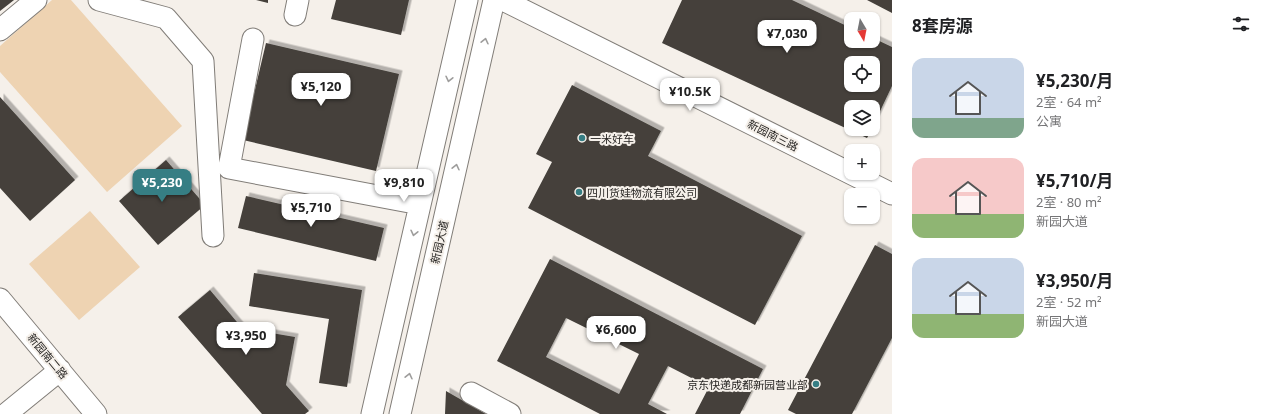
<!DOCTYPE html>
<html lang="zh">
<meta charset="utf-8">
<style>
body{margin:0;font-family:"Noto Sans","Noto Sans SC",sans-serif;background:#f6f6f6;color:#202124;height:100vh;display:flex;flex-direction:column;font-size:15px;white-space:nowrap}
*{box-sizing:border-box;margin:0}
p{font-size:13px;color:#757577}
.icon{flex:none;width:22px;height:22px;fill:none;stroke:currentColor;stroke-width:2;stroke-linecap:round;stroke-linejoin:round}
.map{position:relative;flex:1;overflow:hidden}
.sheet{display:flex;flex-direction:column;background:#fff;width:380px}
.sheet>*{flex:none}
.needle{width:26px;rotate:170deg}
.tools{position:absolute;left:844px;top:12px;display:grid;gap:8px}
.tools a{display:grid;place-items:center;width:36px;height:36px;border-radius:8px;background:#fff;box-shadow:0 1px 3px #0004;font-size:20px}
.price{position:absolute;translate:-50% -34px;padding:0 9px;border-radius:8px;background:#fff;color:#222;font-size:13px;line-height:26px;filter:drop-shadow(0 1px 2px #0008)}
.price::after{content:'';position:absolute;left:50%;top:24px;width:12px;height:9px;margin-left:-6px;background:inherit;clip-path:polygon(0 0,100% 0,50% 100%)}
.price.active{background:#367e84;color:#fff}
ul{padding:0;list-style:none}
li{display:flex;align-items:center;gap:12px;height:100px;padding:0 20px}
li span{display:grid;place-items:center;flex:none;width:112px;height:80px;border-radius:12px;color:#555}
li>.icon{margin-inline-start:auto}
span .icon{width:48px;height:48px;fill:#fffc;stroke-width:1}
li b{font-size:17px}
h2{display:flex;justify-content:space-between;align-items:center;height:48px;padding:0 20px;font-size:17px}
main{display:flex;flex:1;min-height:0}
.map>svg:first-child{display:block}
</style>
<main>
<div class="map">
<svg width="892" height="414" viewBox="0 0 892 414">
<defs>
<filter id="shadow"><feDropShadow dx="3.5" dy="-3.5" stdDeviation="0" flood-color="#0004"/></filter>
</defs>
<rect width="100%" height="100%" fill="#f5f0ea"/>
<path fill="#eed3b2" d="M 52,0 L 71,0 L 182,126 L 107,192 L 0,72 L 0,46 Z
M 90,211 L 140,267 L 79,320 L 29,264 Z"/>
<path fill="#44403b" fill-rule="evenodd" filter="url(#shadow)" d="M 0,0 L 14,0 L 0,11 Z
M 256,0 L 268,0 L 268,3 Z
M 336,0 L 409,0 L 401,35 L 331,19 Z
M 682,0 L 792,0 L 851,28 L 851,41 L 873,41 L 873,38 L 892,47 L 892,86 L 873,126 L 873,107 L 851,107 L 851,129 L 872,129 L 867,138 L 662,43 ZM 851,63 L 873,63 L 873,85 L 851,85 Z
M 867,0 L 892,0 L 892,13 Z
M 266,43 L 399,74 L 376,171 L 243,140 Z
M 572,85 L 661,131 L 648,156 L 802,236 L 755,325 L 528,208 L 552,162 L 536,154 Z
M 0,97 L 75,180 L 30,221 L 0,188 Z
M 166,160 L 205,205 L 158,245 L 119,201 Z
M 246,196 L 384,228 L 376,261 L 238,228 Z
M 875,245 L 892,254 L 892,338 L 852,414 L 796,414 L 788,410 Z
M 550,259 L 763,369 L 740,414 L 695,414 L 709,387 L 668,366 L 648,404 L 667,414 L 600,414 L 497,361 ZM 566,318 L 639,354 L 619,394 L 546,357 Z
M 254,273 L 362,290 L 347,387 L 319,383 L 329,319 L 249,306 Z
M 210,290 L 242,328 L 295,337 L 286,385 L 309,411 L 305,414 L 262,414 L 178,317 Z
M 446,391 L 486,414 L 445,414 Z"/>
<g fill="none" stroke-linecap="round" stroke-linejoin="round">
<defs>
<path id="minor" d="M 99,0 L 166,18 L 203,61 L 213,236
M 503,0 L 892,194
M 295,15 L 298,0
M 0,30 L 36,0
M 253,39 L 229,168 L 420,204
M 0,299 L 96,414
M 471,393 L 510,414
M 6,414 L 60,370
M 372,414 L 467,0
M 400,414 L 494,0"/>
</defs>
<use href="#minor" stroke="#817d78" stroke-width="23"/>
<use href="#minor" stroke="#fff" stroke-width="21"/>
</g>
<defs><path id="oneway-chevron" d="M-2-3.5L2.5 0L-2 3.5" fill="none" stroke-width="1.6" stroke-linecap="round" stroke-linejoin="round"/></defs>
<g stroke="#9e9d9c">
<use href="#oneway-chevron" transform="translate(485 41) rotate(-77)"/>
<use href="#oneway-chevron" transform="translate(449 79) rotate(103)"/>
<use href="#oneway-chevron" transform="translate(456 167) rotate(-77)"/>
<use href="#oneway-chevron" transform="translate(414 233) rotate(103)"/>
<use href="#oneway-chevron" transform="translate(409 376) rotate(-77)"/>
</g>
<g fill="#367e84" stroke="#f5f0ea" stroke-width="1.5">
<circle cx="582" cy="138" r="4"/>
<circle cx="579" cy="192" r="4"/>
<circle cx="816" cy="384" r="4"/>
</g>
<g text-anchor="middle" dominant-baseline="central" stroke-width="4" stroke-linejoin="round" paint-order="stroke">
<g font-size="11" fill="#272523" stroke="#f5f0ea">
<text transform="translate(773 135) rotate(27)">新园南三路</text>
<text transform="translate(439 242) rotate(-77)">新园大道</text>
<text transform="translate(48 356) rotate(50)">新园南二路</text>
</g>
<g font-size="11" fill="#272523" stroke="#f5f0ea" text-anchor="start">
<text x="590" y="138">一米好车</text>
<text x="587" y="192">四川货娃物流有限公司</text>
<text x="808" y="384" text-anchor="end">京东快递成都新园营业部</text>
</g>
</g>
</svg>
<div class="tools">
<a><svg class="needle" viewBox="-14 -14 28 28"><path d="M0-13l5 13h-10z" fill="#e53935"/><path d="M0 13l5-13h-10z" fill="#757577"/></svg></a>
<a><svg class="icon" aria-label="locate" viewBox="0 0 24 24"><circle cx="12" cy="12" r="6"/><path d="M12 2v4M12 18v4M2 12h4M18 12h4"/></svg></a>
<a><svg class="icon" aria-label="layers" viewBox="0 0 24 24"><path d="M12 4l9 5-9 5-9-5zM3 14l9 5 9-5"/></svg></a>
<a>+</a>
<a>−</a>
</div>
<b class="price" style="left:787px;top:54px">¥7,030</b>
<b class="price" style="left:321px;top:107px">¥5,120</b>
<b class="price" style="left:690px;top:112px">¥10.5K</b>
<b class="price active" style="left:162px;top:203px">¥5,230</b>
<b class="price" style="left:404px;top:203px">¥9,810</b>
<b class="price" style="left:311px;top:228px">¥5,710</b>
<b class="price" style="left:616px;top:350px">¥6,600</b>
<b class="price" style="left:246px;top:356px">¥3,950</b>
</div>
<section class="sheet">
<h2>8套房源<svg class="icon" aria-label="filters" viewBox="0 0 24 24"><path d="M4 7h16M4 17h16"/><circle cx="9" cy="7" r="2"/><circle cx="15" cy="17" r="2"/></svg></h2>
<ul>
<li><span style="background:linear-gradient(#c9d6e8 75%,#7fa58c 0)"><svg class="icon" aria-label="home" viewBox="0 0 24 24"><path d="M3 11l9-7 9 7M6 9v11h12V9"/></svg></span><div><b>¥5,230/月</b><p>2室 · 64 m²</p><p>公寓</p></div></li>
<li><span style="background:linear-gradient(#f6c9c9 70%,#8fb573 0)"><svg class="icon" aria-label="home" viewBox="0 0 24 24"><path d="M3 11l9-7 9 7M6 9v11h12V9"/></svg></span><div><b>¥5,710/月</b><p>2室 · 80 m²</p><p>新园大道</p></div></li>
<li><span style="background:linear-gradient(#c9d6e8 70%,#8fb573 0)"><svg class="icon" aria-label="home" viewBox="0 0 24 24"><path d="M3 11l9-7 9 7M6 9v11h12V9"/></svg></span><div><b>¥3,950/月</b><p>2室 · 52 m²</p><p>新园大道</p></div></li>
</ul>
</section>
</main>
